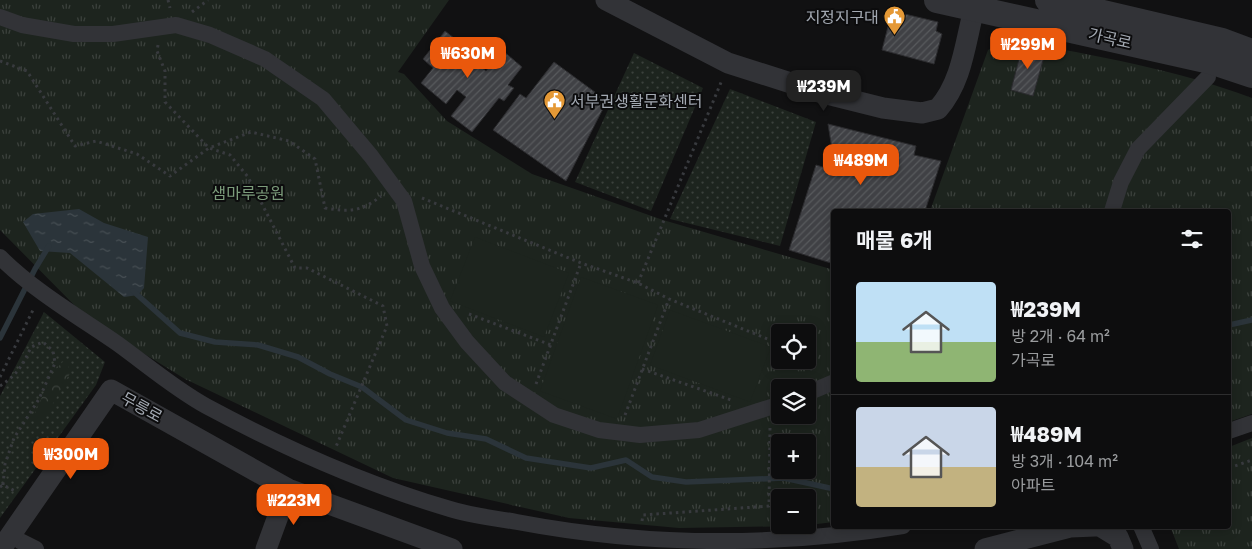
<!DOCTYPE html>
<html lang="ko">
<meta charset="utf-8">
<style>
body{margin:0;font-family:"Golos Text","Noto Sans KR",sans-serif;background:#161617;color:#f1f3f6;height:100vh;display:flex;flex-direction:column;font-size:19px;white-space:nowrap}
*{box-sizing:border-box;margin:0}
p{font-size:16px;color:#9a9c9e}
.icon{flex:none;width:28px;height:28px;fill:none;stroke:currentColor;stroke-width:2;stroke-linecap:round;stroke-linejoin:round}
.map{position:relative;flex:1;overflow:hidden}
.sheet{position:absolute;left:831px;top:209px;width:400px;height:320px;display:flex;flex-direction:column;background:#0d0d0e;border-radius:5px;box-shadow:0 2px 12px #0003,0 0 0 1px #2d2d2e}
.sheet>*{flex:none}
.fabs{position:absolute;left:771px;top:324px;display:grid;gap:10px}
.fabs a{display:grid;place-items:center;width:45px;height:45px;border-radius:5px;background:#0d0d0e;box-shadow:0 2px 12px #0003,0 0 0 1px #2d2d2e;font-size:25px}
.price{position:absolute;translate:-50% -42px;padding:0 11px;border-radius:10px;background:#ea580c;color:#fff;font-size:16px;line-height:32px;filter:drop-shadow(0 1px 2px #0008)}
.price::after{content:'';position:absolute;left:50%;top:30px;width:15px;height:11px;margin-left:-8px;background:inherit;clip-path:polygon(0 0,100% 0,50% 100%)}
.price.on{background:#222;color:#fff}
ul{padding:0;list-style:none}
li{display:flex;align-items:center;gap:15px;height:125px;padding:0 25px}
li+li{border-top:1px solid #2d2d2e}
li span{display:grid;place-items:center;flex:none;width:140px;height:100px;border-radius:5px;color:#555}
li>.icon{margin-inline-start:auto}
span .icon{width:60px;height:60px;fill:#fffc;stroke-width:1}
li b{font-size:21px}
h2{display:flex;justify-content:space-between;align-items:center;height:60px;padding:0 25px;font-size:21px}
.map>svg:first-child{display:block}
</style>
<div class="map">
<svg width="1252" height="549" viewBox="0 0 1252 549">
<defs>
<pattern id="grass-dots" width="8" height="8" patternUnits="userSpaceOnUse" patternTransform="scale(1.25)"><rect width="8" height="8" fill="#1d241e"/><path d="M2 2h.1M6 6h.1" fill="none" stroke="#3b413c" stroke-width="1.8" stroke-linecap="round"/></pattern>
<pattern id="forest-crowns" width="20" height="18" patternUnits="userSpaceOnUse" patternTransform="scale(1.25)"><rect width="20" height="18" fill="#1d241e"/><path d="M2 6a3 3 0 1 1 6 0M12 15a3 3 0 1 1 6 0" fill="none" stroke="#3b413c"/></pattern>
<pattern id="park-tufts" width="24" height="20" patternUnits="userSpaceOnUse" patternTransform="scale(1.25)"><rect width="24" height="20" fill="#1d241e"/><path d="M3 7l-1-3M5 7V3M7 7l1-3M15 17l-1-3M17 17v-4M19 17l1-3" fill="none" stroke="#3b413c"/></pattern>
<pattern id="water-ripples" width="26" height="14" patternUnits="userSpaceOnUse" patternTransform="scale(1.25)"><rect width="26" height="14" fill="#2b343a"/><path d="M2 4q2-2 4 0t4 0M15 11q2-2 4 0t4 0" fill="none" stroke="#474f54"/></pattern>
<pattern id="building-hatch" width="6" height="6" patternUnits="userSpaceOnUse" patternTransform="scale(1.25)"><rect width="6" height="6" fill="#404145"/><path d="M-1 1l2-2M0 6l6-6M5 7l2-2" fill="none" stroke="#585a5d"/></pattern>
</defs>
<rect width="100%" height="100%" fill="#111112"/>
<path fill="url(#grass-dots)" d="M 634,53 L 703,88 L 651,211 L 575,182 Z
M 730,89 L 816,122 L 780,246 L 670,219 Z
M 44,312 L 105,362 L 96,385 L 0,518 L 0,396 Z"/>
<path fill="url(#forest-crowns)" d="M 65,360 L 71,372 C 60,388 53,410 38,422 L 34,415 C 43,398 49,373 65,360 Z"/>
<path fill="url(#park-tufts)" fill-rule="evenodd" d="M 0,0 L 449,0 L 398,72 L 404,74 L 447,121 L 532,174 L 663,220 L 834,270 L 834,522 L 800,526 L 679,528 L 569,518 L 393,478 L 185,379 L 88,319 L 0,230 ZM 780,332 L 808,332 L 808,360 L 780,360 ZM 780,388 L 808,388 L 808,415 L 780,415 ZM 780,442 L 808,442 L 808,470 L 780,470 ZM 780,498 L 808,498 L 808,525 L 780,525 Z
M 1007,39 C 1090,55 1173,68 1252,98 L 1252,414 L 1229,422 L 1229,211 L 930,211 L 988,50 Z
M 1252,438 L 1252,549 L 1179,549 L 1170,526 L 1229,526 L 1229,447 Z"/>
<path fill="#1d241e" d="M 475,237 L 569,273 L 544,337 L 450,301 Z
M 581,277 L 658,305 L 617,419 L 540,391 Z
M 670,310 L 771,347 L 750,402 L 650,365 Z"/>
<path fill="url(#water-ripples)" d="M 79,209 L 104,223 L 148,237 L 144,288 L 138,295 L 124,297 L 70,253 L 40,251 L 23,222 L 33,214 Z"/>
<g fill="none" stroke-linecap="round" stroke-linejoin="round">
<path stroke="#2b343a" stroke-width="5.5" d="M 133,291 L 180,333 L 215,342 L 258,345 L 298,357 L 330,374 L 362,387 L 406,420 L 447,433 L 486,439 L 526,458 L 591,468 L 626,460 L 652,477 L 686,482 L 784,478 L 834,489
M 1229,325 L 1252,320
M 0,338 L 35,269 L 49,246"/>
</g>
<path fill="url(#building-hatch)" stroke="#2b2b2e" d="M 892,11 L 938,22 L 936,31 L 942,34 L 934,64 L 882,50 Z
M 445,31 L 479,58 L 476,63 L 486,71 L 502,50 L 522,67 L 508,85 L 514,88 L 504,101 L 499,98 L 472,132 L 451,116 L 466,97 L 457,90 L 446,104 L 421,83 L 433,68 L 423,59 Z
M 1023,44 L 1046,50 L 1033,96 L 1011,90 Z
M 554,62 L 607,101 L 566,181 L 493,130 L 520,94 L 526,98 Z
M 828,124 L 916,146 L 914,155 L 941,161 L 925,211 L 834,211 L 834,264 L 789,250 L 816,165 L 826,168 L 832,149 Z"/>
<g fill="none" stroke-linecap="round" stroke-linejoin="round">
<path stroke="#383a3e" stroke-width="3" stroke-dasharray="2.5 4" stroke-linecap="butt" d="M 168,0 L 170,8
M 192,12 L 208,0
M 158,45 L 157,51 L 165,71 L 165,102 L 209,148 L 230,155 L 248,177 L 295,268 L 307,268 L 383,306 L 387,326 L 335,449
M 0,61 L 27,71 L 75,146 L 96,141 L 137,154 L 170,176 L 209,148 L 251,132 L 289,141 L 315,159 L 325,208 C 349,212 361,212 381,196
M 422,198 L 581,263 L 638,283 L 669,299 L 780,344
M 638,283 L 722,80
M 469,314 L 551,345
M 800,360 L 815,372
M 642,369 L 734,401
M 0,377 L 34,308
M 536,384 L 581,263
M 0,386 C 17,375 23,365 31,347 L 43,342 L 53,351 L 55,363 L 39,399 L 14,438 L 5,464 L 3,485
M 625,415 L 669,299
M 1229,468 L 1252,460
M 0,487 L 3,485 L 17,492
M 642,521 L 643,515 L 769,506 L 770,426"/>
<path stroke="#323337" stroke-width="16" d="M 0,17 L 22,25 L 74,34 L 113,34 L 176,25 L 210,35 L 265,59 L 323,99 L 371,156 L 404,201 L 422,266 L 442,308 L 467,342 L 505,383 L 554,415 L 599,430 L 640,435 L 699,430 L 780,404
M 1112,211 L 1121,182 L 1138,149 L 1208,77
M 0,257 C 34,291 79,317 118,344 C 147,365 175,389 206,406 C 284,448 365,484 450,509 C 472,516 495,518 517,522 C 644,546 775,547 903,526
M 808,393 L 834,382
M 1229,431 L 1252,423
M 1141,526 L 1151,549
M 20,541 L 36,549"/>
<path stroke="#323337" stroke-width="21" d="M 606,0 L 728,63 L 819,92 L 883,108 L 922,113 L 938,109 C 962,82 965,44 974,9
M 1100,526 L 1118,537 L 1123,549
M 1,549 L 111,390 L 288,489 L 452,549
M 266,549 L 288,489
M 985,549 L 1070,527 L 1095,526"/>
<path stroke="#323337" stroke-width="26" d="M 937,0 L 1210,61 L 1252,75
M 1048,0 L 1222,41 L 1252,52"/>
</g>
<defs>
<symbol id="civic-pin" viewBox="-11 -11 22 30"><path d="M0 17L-7.5 6A9.5 9.5 0 1 1 7.5 6Z" fill="#e59936" stroke="#0c0c0d"/><path d="M-.6-6.5H3V-4.5H.6V-3L4-1V1h2V6H-6V1h2V-1L-.6-3ZM-1.2 2.5V6h2.4V2.5Z" fill="#fff"/></symbol>
</defs>
<g fill-rule="evenodd">
<use href="#civic-pin" x="882" y="4" width="25" height="34"/>
<use href="#civic-pin" x="542" y="88" width="25" height="34"/>
</g>
<g text-anchor="middle" dominant-baseline="central" stroke-width="4" stroke-linejoin="round" paint-order="stroke">
<g font-size="16" fill="#a3a9b2" stroke="#0c0c0d" text-anchor="end">
<text x="879" y="17">지정지구대</text>
<text x="570" y="101" text-anchor="start">서부권생활문화센터</text>
</g>
<g font-size="16" fill="#a3a9b2" stroke="#0c0c0d">
<text transform="translate(1110 38) rotate(13)">가곡로</text>
<text transform="translate(142 407) rotate(29)">무릉로</text>
</g>
<g font-size="16" fill="#7c9c7b" stroke="#0c0c0d">
<text x="248" y="193">샘마루공원</text>
</g>
</g>
</svg>
<div class="fabs">
<a><svg class="icon" aria-label="locate" viewBox="0 0 24 24"><circle cx="12" cy="12" r="6"/><path d="M12 2v4M12 18v4M2 12h4M18 12h4"/></svg></a>
<a><svg class="icon" aria-label="layers" viewBox="0 0 24 24"><path d="M12 4l9 5-9 5-9-5zM3 14l9 5 9-5"/></svg></a>
<a>+</a>
<a>−</a>
</div>
<b class="price" style="left:1028px;top:70px">₩299M</b>
<b class="price" style="left:468px;top:79px">₩630M</b>
<b class="price on" style="left:824px;top:112px">₩239M</b>
<b class="price" style="left:861px;top:186px">₩489M</b>
<b class="price" style="left:71px;top:480px">₩300M</b>
<b class="price" style="left:294px;top:526px">₩223M</b>
<section class="sheet">
<h2>매물 6개<svg class="icon" aria-label="filters" viewBox="0 0 24 24"><path d="M4 7h16M4 17h16"/><circle cx="9" cy="7" r="2"/><circle cx="15" cy="17" r="2"/></svg></h2>
<ul>
<li><span style="background:linear-gradient(#bfe0f5 60%,#8fb573 0)"><svg class="icon" aria-label="home" viewBox="0 0 24 24"><path d="M3 11l9-7 9 7M6 9v11h12V9"/></svg></span><div><b>₩239M</b><p>방 2개 · 64 m²</p><p>가곡로</p></div></li>
<li><span style="background:linear-gradient(#c9d6e8 60%,#c2b280 0)"><svg class="icon" aria-label="home" viewBox="0 0 24 24"><path d="M3 11l9-7 9 7M6 9v11h12V9"/></svg></span><div><b>₩489M</b><p>방 3개 · 104 m²</p><p>아파트</p></div></li>
</ul>
</section>
</div>
